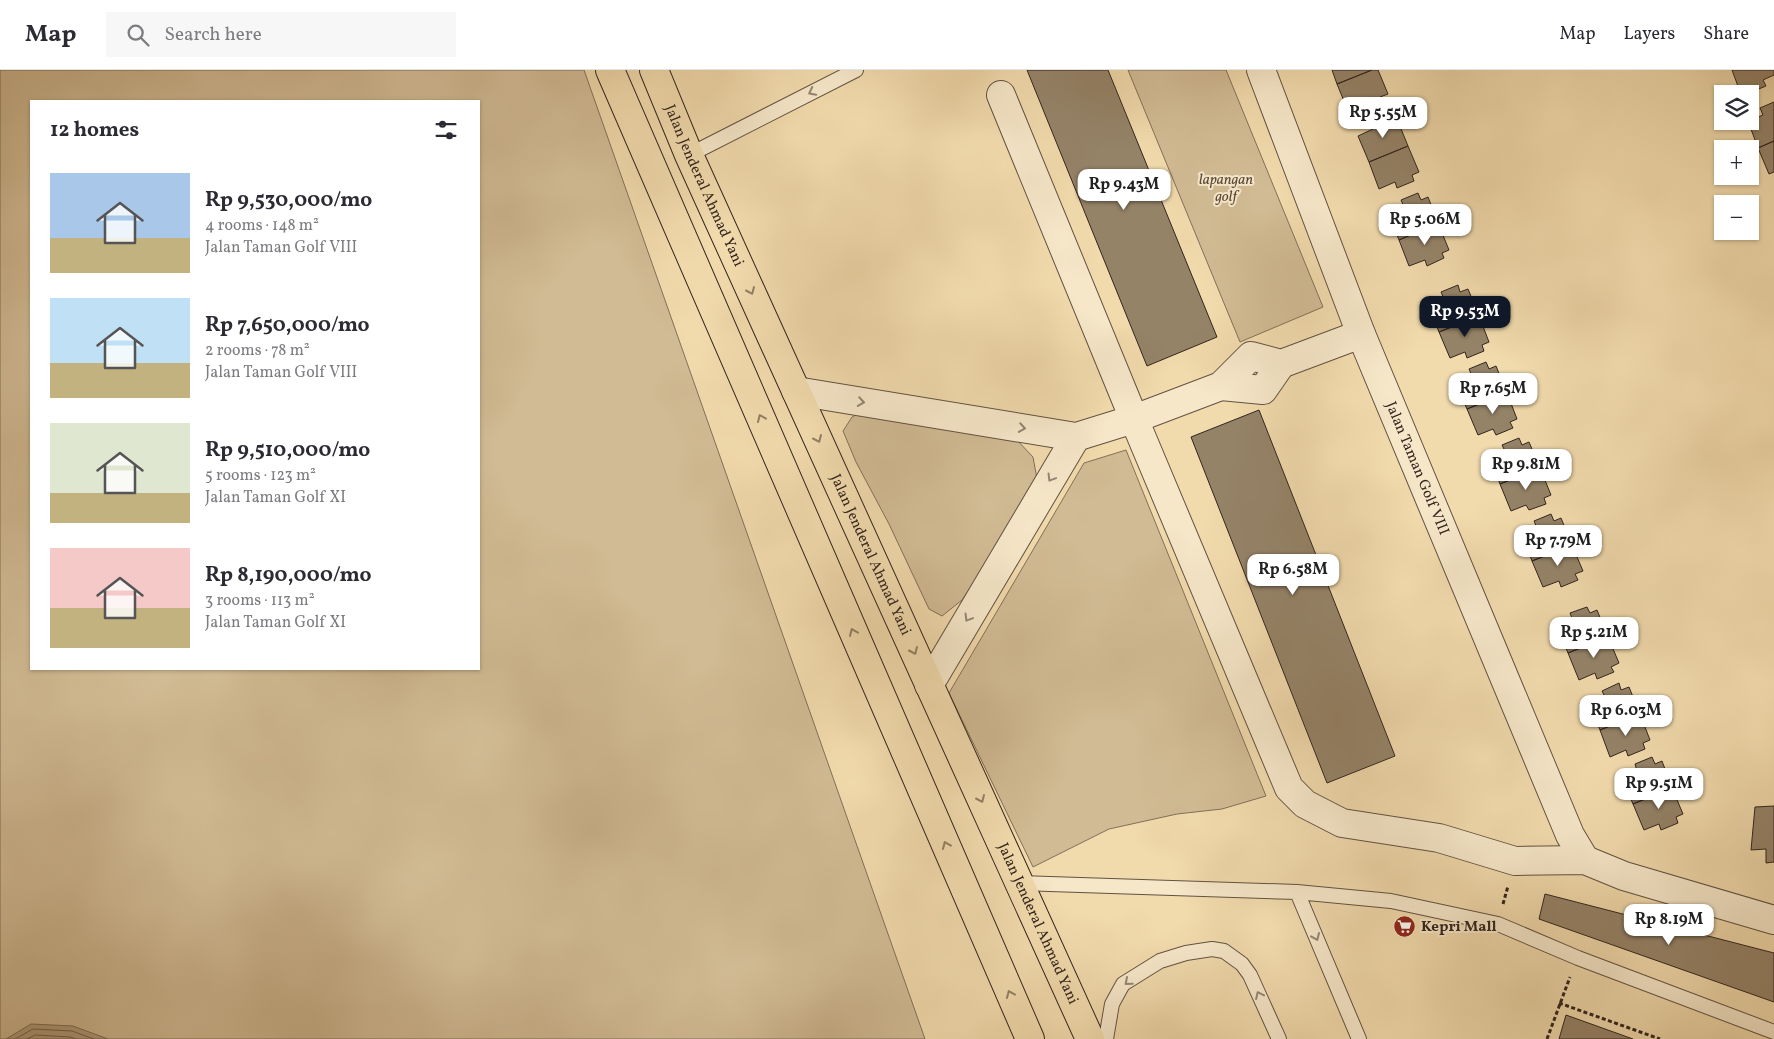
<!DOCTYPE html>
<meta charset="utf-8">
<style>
body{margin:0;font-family:Vollkorn,serif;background:#f7f7f7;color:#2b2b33;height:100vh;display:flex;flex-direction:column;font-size:19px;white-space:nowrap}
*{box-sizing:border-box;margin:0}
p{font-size:16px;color:#7c7c81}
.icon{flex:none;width:28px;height:28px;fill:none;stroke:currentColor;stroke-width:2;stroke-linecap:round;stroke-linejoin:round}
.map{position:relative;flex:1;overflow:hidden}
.drawer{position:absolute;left:30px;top:30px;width:450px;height:570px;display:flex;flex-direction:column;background:#fff;border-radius:0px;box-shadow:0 1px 4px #0004}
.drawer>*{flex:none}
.controls{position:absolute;left:1714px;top:15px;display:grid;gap:10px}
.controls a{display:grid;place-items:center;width:45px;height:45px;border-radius:0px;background:#fff;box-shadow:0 1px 4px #0004;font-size:25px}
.price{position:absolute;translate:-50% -42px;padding:0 11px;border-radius:10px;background:#fff;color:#222;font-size:16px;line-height:32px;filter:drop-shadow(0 1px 2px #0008)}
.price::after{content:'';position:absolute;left:50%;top:30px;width:15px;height:11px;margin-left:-8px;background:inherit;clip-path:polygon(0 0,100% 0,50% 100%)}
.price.current{background:#111827;color:#fff}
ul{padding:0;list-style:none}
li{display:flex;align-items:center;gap:15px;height:125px;padding:0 20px}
li span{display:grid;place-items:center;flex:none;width:140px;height:100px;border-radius:0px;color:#555}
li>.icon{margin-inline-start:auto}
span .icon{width:60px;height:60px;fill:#fffc;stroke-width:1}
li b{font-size:21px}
h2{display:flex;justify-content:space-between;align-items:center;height:60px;padding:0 20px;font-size:21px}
header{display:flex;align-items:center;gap:30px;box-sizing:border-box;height:70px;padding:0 25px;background:#fff;border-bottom:1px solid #e1e1e2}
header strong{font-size:24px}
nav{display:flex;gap:28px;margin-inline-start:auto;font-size:18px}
.search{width:350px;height:45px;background:#f7f7f7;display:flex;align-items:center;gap:12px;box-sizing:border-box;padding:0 18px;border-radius:0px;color:#7c7c81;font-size:19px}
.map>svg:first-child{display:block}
</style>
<header>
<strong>Map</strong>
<div class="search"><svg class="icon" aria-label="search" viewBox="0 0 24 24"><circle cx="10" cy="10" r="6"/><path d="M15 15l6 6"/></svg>Search here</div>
<nav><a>Map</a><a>Layers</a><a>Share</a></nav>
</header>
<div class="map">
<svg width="1774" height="969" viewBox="0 0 1774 969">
<rect width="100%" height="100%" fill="#f1daac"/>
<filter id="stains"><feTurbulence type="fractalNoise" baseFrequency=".004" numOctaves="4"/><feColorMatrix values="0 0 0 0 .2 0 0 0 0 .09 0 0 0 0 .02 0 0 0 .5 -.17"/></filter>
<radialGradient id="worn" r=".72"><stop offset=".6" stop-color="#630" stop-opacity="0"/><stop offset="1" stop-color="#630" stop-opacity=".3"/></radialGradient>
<path fill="#d1bb94" stroke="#82705a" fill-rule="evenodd" d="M 0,0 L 584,0 L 925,969 L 0,969 ZM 31,31 L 479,31 L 479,599 L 31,599 Z
M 1128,0 L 1226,0 L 1323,237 L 1240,272 Z
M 866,340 L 1015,368 L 1033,387 L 1037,409 L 985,496 L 962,530 L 942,546 L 929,539 L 889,454 L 856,392 L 843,361 L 852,347 Z
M 1126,380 L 1266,726 L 1222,739 L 1177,744 L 1109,759 L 1033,797 L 949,623 L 1084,393 Z"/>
<path fill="#b09c7c" stroke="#7e6c57" d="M 31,954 L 73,956 L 108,969 L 6,969 Z"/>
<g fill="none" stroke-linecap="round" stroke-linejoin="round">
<path stroke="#71604e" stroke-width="1" d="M 15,969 L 33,959 L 72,961 L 94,969
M 27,969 L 35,965 L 70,967 L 76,969"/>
</g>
<path fill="#958368" stroke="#32251f" d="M 1027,0 L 1108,0 L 1217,267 L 1147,296 Z
M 1332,0 L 1372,0 L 1337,14 Z
M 1372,0 L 1378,0 L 1388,24 L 1380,27 L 1383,33 L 1366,40 L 1363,34 L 1348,41 L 1337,14 Z
M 1732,0 L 1774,0 L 1774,5 L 1763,10 L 1766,16 L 1749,23 L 1746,16 L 1739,19 Z
M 1774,32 L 1774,71 L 1758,78 L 1748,51 L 1763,45 L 1760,38 Z
M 1388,46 L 1390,52 L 1397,49 L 1408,76 L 1369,92 L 1358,66 L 1373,59 L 1370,52 Z
M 1774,71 L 1774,102 L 1769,104 L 1758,78 Z
M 1408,76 L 1419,102 L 1412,105 L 1414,111 L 1397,118 L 1395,112 L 1379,119 L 1369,92 Z
M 1418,123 L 1421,130 L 1428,127 L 1438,153 L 1399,170 L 1388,143 L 1404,137 L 1401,130 Z
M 1438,153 L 1449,180 L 1442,183 L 1444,188 L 1427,196 L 1425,190 L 1409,196 L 1399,170 Z
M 1458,215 L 1460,222 L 1468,219 L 1479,246 L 1439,262 L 1428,235 L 1444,229 L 1441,222 Z
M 1479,246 L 1489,272 L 1482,275 L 1484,281 L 1467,288 L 1465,282 L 1450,288 L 1439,262 Z
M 1486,292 L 1489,299 L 1496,296 L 1507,323 L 1467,339 L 1456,313 L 1472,306 L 1469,299 Z
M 1507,323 L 1517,349 L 1510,352 L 1513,358 L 1496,365 L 1493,359 L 1478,365 L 1467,339 Z
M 1259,340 L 1395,686 L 1327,713 L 1191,367 Z
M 1519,368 L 1522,375 L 1529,372 L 1540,398 L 1500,414 L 1490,388 L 1505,381 L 1502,375 Z
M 1540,398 L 1551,425 L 1544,428 L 1546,434 L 1529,440 L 1526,435 L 1511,441 L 1500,414 Z
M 1551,444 L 1554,451 L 1561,448 L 1572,475 L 1532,491 L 1522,464 L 1537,458 L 1534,451 Z
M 1572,475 L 1583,501 L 1575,504 L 1578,510 L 1561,517 L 1559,511 L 1543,517 L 1532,491 Z
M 1587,537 L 1590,543 L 1597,540 L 1608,567 L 1568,583 L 1557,557 L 1573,551 L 1570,543 Z
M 1608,567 L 1619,593 L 1611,597 L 1614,602 L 1597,609 L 1595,603 L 1579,610 L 1568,583 Z
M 1619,613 L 1621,620 L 1629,617 L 1640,644 L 1600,660 L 1589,633 L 1605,627 L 1602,621 Z
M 1640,644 L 1650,670 L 1643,673 L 1645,679 L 1628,686 L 1626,680 L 1610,687 L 1600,660 Z
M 1652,687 L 1655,694 L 1662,691 L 1672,718 L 1633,734 L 1622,708 L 1637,701 L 1635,694 Z
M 1672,718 L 1683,744 L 1676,747 L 1678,753 L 1661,760 L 1659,754 L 1644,760 L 1633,734 Z
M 1774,736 L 1774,792 L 1766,793 L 1766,779 L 1751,780 L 1755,737 Z
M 1545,824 L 1774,883 L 1774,932 L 1539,849 Z
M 1566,945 L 1633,969 L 1559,969 Z"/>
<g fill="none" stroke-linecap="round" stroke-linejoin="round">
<defs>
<path id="service" d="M 689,85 L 856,0
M 1019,813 L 1297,822 L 1391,831 L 1498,854 L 1578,888 L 1774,962
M 1297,822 L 1359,969
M 1106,969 L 1112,934 L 1123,914 L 1160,891 L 1186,883 L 1212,879 L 1224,881 L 1242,894 L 1250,905 L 1279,969"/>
<g id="minor">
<path id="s1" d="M 1261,0 L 1361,264 L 1570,765 L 1585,790"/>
<path d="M 1001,25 L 1134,349 L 1221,316 L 1251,286 L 1281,294 L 1361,264"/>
<path d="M 1221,316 L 1263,320 L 1281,294"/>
<path d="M 796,321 L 1076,367 L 1134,349 L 1289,718 L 1305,734 L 1342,753 L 1439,768 L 1515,791 L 1585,790 L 1624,806 L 1774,850"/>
<path d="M 929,615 L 1076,367"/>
</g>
<g id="trunk">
<path d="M 610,0 L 1030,969"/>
<path id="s2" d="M 654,0 L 689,85 L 1090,969"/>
</g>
</defs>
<use href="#service" stroke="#625242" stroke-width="16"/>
<use href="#minor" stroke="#625242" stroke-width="30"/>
<use href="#trunk" stroke="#32251f" stroke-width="30"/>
<path stroke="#32251f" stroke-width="3" stroke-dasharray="4 2.5" stroke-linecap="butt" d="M 1503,834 L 1508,816
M 1559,933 L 1660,969
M 1547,969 L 1570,907"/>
<use href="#service" stroke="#f6e7c9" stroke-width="14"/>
<use href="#minor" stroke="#f6e7c9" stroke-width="28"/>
<use href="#trunk" stroke="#f1daac" stroke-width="28"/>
</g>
<defs><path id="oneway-chevron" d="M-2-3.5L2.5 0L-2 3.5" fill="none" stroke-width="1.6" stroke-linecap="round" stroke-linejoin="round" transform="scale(1.25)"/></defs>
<g stroke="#948674">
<use href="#oneway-chevron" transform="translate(812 22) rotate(153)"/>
<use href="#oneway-chevron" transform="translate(861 332) rotate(9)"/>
<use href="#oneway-chevron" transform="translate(1022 358) rotate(9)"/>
<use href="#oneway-chevron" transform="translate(1051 408) rotate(121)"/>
<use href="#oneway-chevron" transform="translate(968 548) rotate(121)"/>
<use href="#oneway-chevron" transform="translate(1316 867) rotate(67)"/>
<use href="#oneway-chevron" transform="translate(1128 912) rotate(139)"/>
<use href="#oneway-chevron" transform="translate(1259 925) rotate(-115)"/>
</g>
<g stroke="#928066">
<use href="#oneway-chevron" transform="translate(751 221) rotate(66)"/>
<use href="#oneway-chevron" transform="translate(761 348) rotate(-113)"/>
<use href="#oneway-chevron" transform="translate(818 369) rotate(66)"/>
<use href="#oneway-chevron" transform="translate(853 562) rotate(-113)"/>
<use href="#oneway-chevron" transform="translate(914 581) rotate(66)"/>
<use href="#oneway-chevron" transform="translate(981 729) rotate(66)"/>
<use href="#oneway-chevron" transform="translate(946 775) rotate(-113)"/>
<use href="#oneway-chevron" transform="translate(1010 924) rotate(-113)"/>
</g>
<defs>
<symbol id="supermarket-disc" viewBox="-11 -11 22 22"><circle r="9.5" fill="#8f2418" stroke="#f6e7c9"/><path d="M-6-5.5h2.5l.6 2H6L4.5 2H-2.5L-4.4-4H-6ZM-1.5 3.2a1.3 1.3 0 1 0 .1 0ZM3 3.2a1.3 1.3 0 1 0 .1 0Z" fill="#fff"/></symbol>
</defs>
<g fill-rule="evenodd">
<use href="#supermarket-disc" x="1392" y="844" width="25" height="25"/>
</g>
<g text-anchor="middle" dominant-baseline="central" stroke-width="4" stroke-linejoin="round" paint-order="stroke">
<g font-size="15" font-style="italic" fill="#5a4a3c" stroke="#f6e7c9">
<text x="1226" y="110">lapangan<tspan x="1226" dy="17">golf</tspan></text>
</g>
<g font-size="15" fill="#32251f" stroke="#f6e7c9">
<text stroke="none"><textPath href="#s2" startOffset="126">Jalan Jenderal Ahmad Yani</textPath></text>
<text stroke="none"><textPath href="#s1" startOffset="428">Jalan Taman Golf VIII</textPath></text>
<text stroke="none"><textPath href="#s2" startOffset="531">Jalan Jenderal Ahmad Yani</textPath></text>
<text stroke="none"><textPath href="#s2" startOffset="936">Jalan Jenderal Ahmad Yani</textPath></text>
</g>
<g font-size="15" font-weight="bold" fill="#32251f" stroke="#f6e7c9" text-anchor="start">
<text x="1421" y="857">Kepri Mall</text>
</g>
</g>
<rect width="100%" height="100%" filter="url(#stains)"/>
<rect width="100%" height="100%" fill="url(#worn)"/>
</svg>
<div class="controls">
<a><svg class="icon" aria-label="layers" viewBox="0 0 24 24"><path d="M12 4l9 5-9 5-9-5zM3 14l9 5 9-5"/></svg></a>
<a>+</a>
<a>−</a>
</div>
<b class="price" style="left:1383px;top:69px">Rp 5.55M</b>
<b class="price" style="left:1124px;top:141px">Rp 9.43M</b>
<b class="price" style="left:1425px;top:176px">Rp 5.06M</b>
<b class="price current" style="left:1465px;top:268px">Rp 9.53M</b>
<b class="price" style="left:1493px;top:345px">Rp 7.65M</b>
<b class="price" style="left:1526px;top:421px">Rp 9.81M</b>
<b class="price" style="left:1558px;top:497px">Rp 7.79M</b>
<b class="price" style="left:1293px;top:526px">Rp 6.58M</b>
<b class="price" style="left:1594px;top:589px">Rp 5.21M</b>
<b class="price" style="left:1626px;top:667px">Rp 6.03M</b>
<b class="price" style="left:1659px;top:740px">Rp 9.51M</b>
<b class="price" style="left:1669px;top:876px">Rp 8.19M</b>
<section class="drawer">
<h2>12 homes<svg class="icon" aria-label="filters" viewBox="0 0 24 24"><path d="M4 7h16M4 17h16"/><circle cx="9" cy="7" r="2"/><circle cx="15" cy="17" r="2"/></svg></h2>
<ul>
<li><span style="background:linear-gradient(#a9c7e8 65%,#c2b280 0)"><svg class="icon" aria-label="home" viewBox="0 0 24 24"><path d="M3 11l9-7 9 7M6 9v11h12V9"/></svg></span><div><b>Rp 9,530,000/mo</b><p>4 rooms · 148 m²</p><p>Jalan Taman Golf VIII</p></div></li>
<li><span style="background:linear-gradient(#bfe0f5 65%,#c2b280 0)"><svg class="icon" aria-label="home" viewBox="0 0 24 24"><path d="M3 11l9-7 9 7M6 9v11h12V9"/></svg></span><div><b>Rp 7,650,000/mo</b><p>2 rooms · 78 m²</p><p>Jalan Taman Golf VIII</p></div></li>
<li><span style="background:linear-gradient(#dfe7d0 70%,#c2b280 0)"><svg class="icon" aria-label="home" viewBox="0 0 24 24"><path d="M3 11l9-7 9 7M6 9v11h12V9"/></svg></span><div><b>Rp 9,510,000/mo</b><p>5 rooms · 123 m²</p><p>Jalan Taman Golf XI</p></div></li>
<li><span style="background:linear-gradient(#f6c9c9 60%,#c2b280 0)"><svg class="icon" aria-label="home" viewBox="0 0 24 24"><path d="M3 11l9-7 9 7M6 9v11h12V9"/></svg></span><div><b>Rp 8,190,000/mo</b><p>3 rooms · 113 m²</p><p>Jalan Taman Golf XI</p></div></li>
</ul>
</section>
</div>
